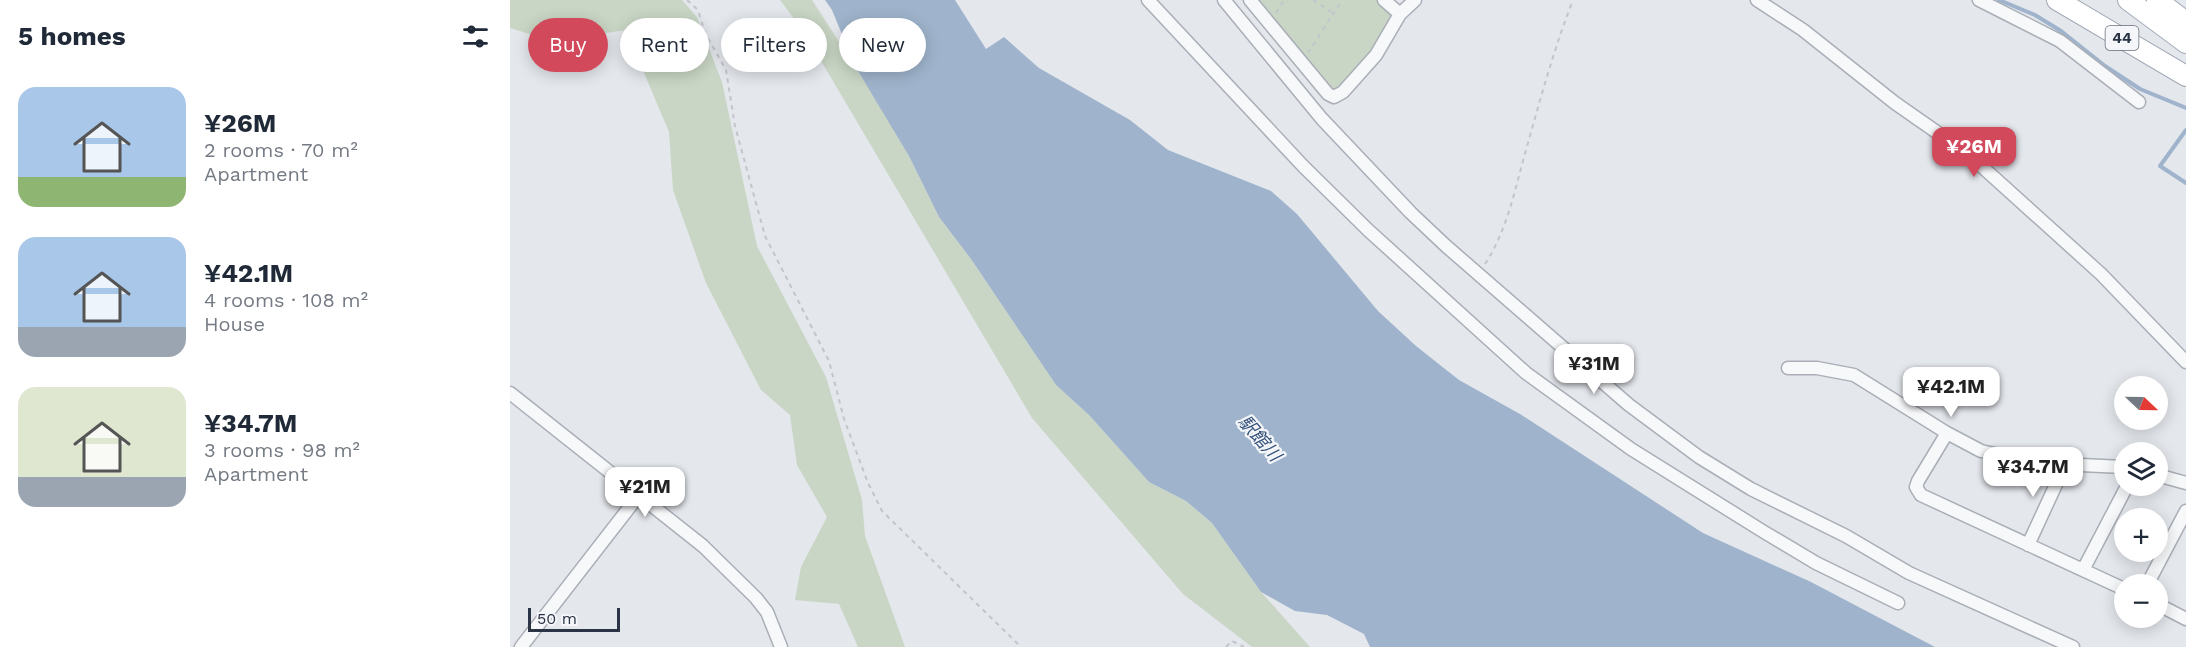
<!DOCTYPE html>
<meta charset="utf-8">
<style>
body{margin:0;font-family:"Work Sans","Noto Sans JP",sans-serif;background:#f2f2f3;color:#1f2937;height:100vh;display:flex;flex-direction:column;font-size:22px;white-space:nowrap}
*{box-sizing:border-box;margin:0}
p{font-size:20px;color:#747a83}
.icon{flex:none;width:33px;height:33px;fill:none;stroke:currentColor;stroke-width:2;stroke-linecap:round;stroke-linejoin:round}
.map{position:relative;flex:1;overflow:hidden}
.sheet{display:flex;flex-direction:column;background:#fff;width:510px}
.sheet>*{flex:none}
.guide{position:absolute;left:18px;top:18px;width:570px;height:54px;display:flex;gap:12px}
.needle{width:39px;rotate:112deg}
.fabs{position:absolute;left:1604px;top:376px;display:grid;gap:12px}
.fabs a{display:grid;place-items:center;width:54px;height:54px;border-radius:50%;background:#fff;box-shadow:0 3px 15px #0003;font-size:30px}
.scale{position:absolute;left:18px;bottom:15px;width:92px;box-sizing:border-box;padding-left:6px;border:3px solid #2b3445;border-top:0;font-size:16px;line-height:21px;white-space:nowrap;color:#2b3445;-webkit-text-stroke:4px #f4f6f9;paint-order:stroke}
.price{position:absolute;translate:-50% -51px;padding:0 14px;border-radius:12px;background:#fff;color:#222;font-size:20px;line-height:39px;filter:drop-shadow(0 2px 3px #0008)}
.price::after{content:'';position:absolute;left:50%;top:36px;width:18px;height:14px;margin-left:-9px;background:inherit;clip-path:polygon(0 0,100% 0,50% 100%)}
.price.current{background:#d1495b;color:#fff}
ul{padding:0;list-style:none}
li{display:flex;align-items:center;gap:18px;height:150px;padding:0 18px}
li span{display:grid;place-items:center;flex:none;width:168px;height:120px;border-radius:18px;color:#555}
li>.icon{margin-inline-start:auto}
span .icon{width:72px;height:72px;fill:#fffc;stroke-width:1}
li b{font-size:26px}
h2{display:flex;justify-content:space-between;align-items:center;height:72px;padding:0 18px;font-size:26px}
.tag{padding:0 21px;border-radius:27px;background:#fff;box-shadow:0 3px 15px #0003;font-size:21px;line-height:54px}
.tag.current{background:#d1495b;color:#fff}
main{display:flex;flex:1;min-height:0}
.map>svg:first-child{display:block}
</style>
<main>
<section class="sheet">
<h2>5 homes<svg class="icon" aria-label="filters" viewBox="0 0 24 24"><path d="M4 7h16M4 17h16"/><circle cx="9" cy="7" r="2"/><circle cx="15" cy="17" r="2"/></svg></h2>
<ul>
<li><span style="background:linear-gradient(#a9c7e8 75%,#8fb573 0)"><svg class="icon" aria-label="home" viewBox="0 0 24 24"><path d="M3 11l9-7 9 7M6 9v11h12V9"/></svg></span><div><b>¥26M</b><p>2 rooms · 70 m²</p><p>Apartment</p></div></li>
<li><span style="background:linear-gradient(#a9c7e8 75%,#9aa5b1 0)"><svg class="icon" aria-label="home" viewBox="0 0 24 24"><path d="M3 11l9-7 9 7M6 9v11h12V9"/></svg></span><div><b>¥42.1M</b><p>4 rooms · 108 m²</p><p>House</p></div></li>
<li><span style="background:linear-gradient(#dfe7d0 75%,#9aa5b1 0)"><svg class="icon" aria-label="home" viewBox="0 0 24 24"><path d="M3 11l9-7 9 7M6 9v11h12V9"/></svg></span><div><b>¥34.7M</b><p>3 rooms · 98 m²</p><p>Apartment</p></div></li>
</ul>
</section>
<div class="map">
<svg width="1676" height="647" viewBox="0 0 1676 647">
<rect width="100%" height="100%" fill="#e4e7ec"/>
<path fill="#c9d6c5" d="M 0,0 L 172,0 L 187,17 L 212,82 L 247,246 L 316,377 L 352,500 L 355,536 L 395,647 L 348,647 L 329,604 L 285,600 L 291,567 L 317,517 L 287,465 L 280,415 L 251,390 L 196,283 L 163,190 L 159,132 L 116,30 L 42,41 L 0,28 Z
M 270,0 L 302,0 L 369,104 L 399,156 L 429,217 L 461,259 L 546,385 L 579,415 L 639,482 L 676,501 L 702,523 L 751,592 L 800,647 L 742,647 L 673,594 L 522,418 L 294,32 Z
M 743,0 L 871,0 L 883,13 L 874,37 L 831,89 L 822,91 Z"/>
<path fill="#9fb4cc" d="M 315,0 L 445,0 L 476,49 L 494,37 L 529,68 L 620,120 L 658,150 L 761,191 L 787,214 L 868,311 L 906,346 L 949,380 L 1010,414 L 1193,533 L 1301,582 L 1425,647 L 860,647 L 854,634 L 817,615 L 785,611 L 751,592 L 702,523 L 676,501 L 639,482 L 579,415 L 546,385 L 461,259 L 429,217 L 399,156 L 345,66 L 322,10 Z"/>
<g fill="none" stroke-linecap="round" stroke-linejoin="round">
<path stroke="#9fb4cc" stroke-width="4" d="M 1489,0 L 1525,15 L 1551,31 L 1595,66 L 1630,89 L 1676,108
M 1676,130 L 1650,166 L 1676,183"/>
<defs>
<path id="minor" d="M 638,0 L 793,166 L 858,230 L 1016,373 L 1121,449 L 1254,532 L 1306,563 L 1388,603
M 714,0 L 812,119 L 901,213 L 936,246 L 1119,405 L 1189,457 L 1241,489 L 1336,536 L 1399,573 L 1563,647
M 740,0 L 818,94 L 824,97 L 833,92 L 866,55 L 890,14 L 905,0
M 874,0 L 890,14
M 1247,0 L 1293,30 L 1385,103 L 1458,154 L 1591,274 L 1676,362
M 1469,0 L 1550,41 L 1629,102
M 1278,368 L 1307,368 L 1344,375 L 1437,433 L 1471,451 L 1527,463 L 1614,467
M 0,393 L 193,546 L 246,598 L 257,612 L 271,647
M 1437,433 L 1408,481 L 1406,487 L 1411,495 L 1614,589
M 1647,475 L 1676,483
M 1518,545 L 1555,465
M 1573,570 L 1617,486
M 1637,585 L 1676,511
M 1647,604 L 1676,619
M 11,647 L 129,495"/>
<path id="primary" d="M 1547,0 L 1676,76
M 1618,0 L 1676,43
M 1647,0 L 1676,22"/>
</defs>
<use href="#minor" stroke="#a9aeb7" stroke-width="15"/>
<use href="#primary" stroke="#a3abb8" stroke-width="22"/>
<path stroke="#c2c5cb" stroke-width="2" stroke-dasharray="4.5 4.5" stroke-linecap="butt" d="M 177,0 L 188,10 L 195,33 L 216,70 L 225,126 L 255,236 L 319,361 L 334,419 L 358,483 L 372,511 L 511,647
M 803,0 L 823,13
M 766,13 L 774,0
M 798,53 L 832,0
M 975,264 C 996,232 1004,194 1014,157 C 1029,104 1043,51 1063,0
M 716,647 L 722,641 L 734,647"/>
<use href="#minor" stroke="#f7f8fa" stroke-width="12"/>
<use href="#primary" stroke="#fff" stroke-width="20"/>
</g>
<g text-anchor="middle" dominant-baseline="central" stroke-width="4.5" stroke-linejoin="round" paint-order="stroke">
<rect fill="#f4f6f9" stroke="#676e7b" stroke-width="1.5" x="1595.5" y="26" width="33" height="24" rx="4.5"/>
<g font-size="15" font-weight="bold" fill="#2b3445">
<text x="1612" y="38">44</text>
</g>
<g font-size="18" font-style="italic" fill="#34527a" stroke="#f4f6f9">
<text transform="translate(750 438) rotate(49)">駅館川</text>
</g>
</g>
</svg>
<div class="fabs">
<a><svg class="needle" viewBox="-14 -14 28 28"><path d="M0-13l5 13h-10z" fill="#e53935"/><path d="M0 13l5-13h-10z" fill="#747a83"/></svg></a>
<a><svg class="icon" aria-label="layers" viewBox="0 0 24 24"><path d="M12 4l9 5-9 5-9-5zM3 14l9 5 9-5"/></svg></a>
<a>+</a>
<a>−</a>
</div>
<div class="scale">50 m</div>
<b class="price current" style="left:1464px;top:178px">¥26M</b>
<b class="price" style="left:1084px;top:395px">¥31M</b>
<b class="price" style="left:1441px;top:418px">¥42.1M</b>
<b class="price" style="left:1523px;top:498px">¥34.7M</b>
<b class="price" style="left:135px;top:518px">¥21M</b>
<div class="guide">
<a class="tag current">Buy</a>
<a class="tag">Rent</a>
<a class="tag">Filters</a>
<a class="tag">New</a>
</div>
</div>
</main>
